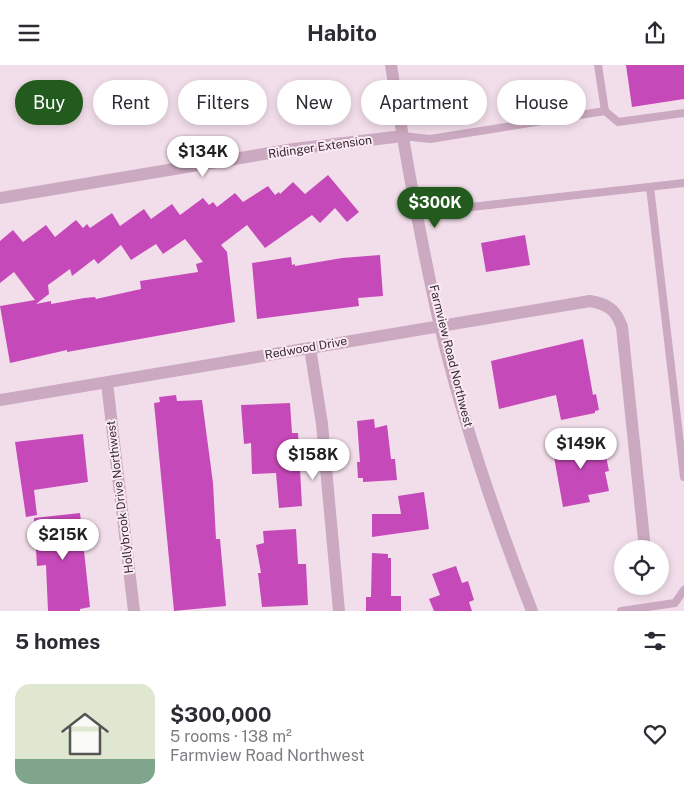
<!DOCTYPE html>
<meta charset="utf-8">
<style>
body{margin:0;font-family:"Public Sans",sans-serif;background:#f2f2f3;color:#2b2b33;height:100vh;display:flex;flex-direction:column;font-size:19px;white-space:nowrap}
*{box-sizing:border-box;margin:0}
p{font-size:16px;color:#7c7c81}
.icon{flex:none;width:28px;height:28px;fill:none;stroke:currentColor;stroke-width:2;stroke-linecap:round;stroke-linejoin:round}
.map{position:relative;height:546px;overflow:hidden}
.side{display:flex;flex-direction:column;background:#fff;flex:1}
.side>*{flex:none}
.hud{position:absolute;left:15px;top:15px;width:655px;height:45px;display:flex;gap:10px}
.controls{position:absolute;left:614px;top:475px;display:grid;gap:10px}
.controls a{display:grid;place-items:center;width:55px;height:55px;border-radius:50%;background:#fff;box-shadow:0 2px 8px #0003;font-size:25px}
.price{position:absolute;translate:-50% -42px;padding:0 11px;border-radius:18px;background:#fff;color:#222;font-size:16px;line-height:32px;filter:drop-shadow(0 1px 2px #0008)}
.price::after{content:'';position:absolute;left:50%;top:30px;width:15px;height:11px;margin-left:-8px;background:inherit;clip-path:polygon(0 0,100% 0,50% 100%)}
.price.current{background:#235a1e;color:#fff}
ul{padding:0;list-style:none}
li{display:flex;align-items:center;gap:15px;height:125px;padding:0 15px}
li span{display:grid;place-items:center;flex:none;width:140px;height:100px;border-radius:15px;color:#555}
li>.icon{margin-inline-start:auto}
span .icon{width:60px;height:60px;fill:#fffc;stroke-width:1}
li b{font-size:21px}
h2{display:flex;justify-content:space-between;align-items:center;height:60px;padding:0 15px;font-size:21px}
.pill{padding:0 18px;border-radius:22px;background:#fff;box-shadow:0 2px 8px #0003;font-size:18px;line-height:45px}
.pill.current{background:#235a1e;color:#fff}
header{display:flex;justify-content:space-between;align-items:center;height:65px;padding:0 15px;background:#fff;font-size:22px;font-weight:700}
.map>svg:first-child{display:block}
</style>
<header><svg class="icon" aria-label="menu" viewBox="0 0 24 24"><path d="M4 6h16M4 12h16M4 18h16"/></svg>Habito<svg class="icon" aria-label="share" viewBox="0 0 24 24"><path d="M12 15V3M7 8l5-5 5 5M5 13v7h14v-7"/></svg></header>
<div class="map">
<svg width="684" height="546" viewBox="0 0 684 546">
<rect width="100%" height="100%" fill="#f2deea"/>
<path fill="#c649b9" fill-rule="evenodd" d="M 626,0 L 684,0 L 684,34 L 632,42 Z
M 328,110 L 359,147 L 347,157 L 335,143 L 320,158 L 312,150 L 265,183 L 247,160 L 221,180 L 227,187 L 235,257 L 67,287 L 67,285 L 10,298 L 0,241 L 35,235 L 14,207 L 0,218 L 0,176 L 13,165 L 23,177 L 46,160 L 55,172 L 76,155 L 83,163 L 87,159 L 90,163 L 112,148 L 120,161 L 144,144 L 151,154 L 172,139 L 180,150 L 203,133 L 209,140 L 213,137 L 217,142 L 235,128 L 243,137 L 268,121 L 275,130 L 279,127 L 280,129 L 293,117 L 305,129 ZM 185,174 L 203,197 L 196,199 L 198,207 L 140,216 L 141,224 L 96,234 L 95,232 L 84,233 L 51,239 L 51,236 L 36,239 L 49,229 L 48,220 L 70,204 L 72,211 L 94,194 L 98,199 L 121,180 L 131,195 L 156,179 L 163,189 Z
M 525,170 L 530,200 L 486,207 L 481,178 Z
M 380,190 L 383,231 L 358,233 L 359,241 L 257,254 L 252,198 L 291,192 L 292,200 L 295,199 L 295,201 L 342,193 Z
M 583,274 L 593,330 L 596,329 L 599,345 L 595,346 L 595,348 L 561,355 L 556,330 L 499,344 L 491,296 Z
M 176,330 L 177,336 L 202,335 L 213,418 L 216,474 L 220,474 L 226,541 L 174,546 L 154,338 L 160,337 L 159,332 Z
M 290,338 L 292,368 L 298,368 L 302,441 L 279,443 L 276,408 L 252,409 L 251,378 L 244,379 L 241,340 Z
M 374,354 L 375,363 L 387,360 L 391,394 L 395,394 L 397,415 L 363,417 L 363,413 L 358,413 L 357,397 L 360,397 L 357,356 Z
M 83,369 L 88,417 L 34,425 L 37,450 L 26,452 L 15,377 Z
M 602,372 L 609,406 L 605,407 L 609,426 L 588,430 L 590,437 L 563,442 L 552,381 Z
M 424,427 L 429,464 L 372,472 L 372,449 L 401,449 L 398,431 Z
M 80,448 L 90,542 L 80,544 L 80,546 L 48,546 L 46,500 L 37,501 L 34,453 Z
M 296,464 L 298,499 L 306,499 L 308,540 L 262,542 L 258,508 L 261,508 L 256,480 L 264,478 L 263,466 Z
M 372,488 L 388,489 L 388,493 L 391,493 L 391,531 L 401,531 L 401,546 L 366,546 L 366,532 L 371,532 Z
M 456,501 L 462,518 L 468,516 L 474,535 L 469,537 L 472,546 L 434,546 L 429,534 L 440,530 L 432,509 Z"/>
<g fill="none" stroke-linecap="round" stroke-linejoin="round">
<path stroke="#cba9c0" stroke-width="8" d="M 598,0 L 605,46
M 403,71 L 430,74 L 605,46 L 618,57 L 684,48
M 650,122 L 684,412
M 418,148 L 684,118
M 621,546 L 675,538 L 684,525"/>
<path stroke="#cba9c0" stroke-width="12" d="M 391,0 C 405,87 420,175 440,261 C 463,358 496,454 532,546
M 0,133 L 294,84 L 403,71
M 310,283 L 322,359 L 339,546
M 107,318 L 134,546
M 0,335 L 590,236 C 608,239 616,245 622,262 L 645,484"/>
</g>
<g text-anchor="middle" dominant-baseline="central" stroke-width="4" stroke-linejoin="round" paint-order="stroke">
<g font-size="12" fill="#382935" stroke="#faeaf4">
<text transform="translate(320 82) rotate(-8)">Ridinger Extension</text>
<text transform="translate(306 283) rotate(-10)">Redwood Drive</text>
<text transform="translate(451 291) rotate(76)">Farmview Road Northwest</text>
<text transform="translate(120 432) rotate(-97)">Hollybrook Drive Northwest</text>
</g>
</g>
</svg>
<div class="controls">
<a><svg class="icon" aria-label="locate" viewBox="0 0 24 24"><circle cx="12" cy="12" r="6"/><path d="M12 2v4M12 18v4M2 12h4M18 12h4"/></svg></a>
</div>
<b class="price" style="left:203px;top:113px">$134K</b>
<b class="price current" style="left:435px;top:164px">$300K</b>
<b class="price" style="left:581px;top:405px">$149K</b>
<b class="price" style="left:313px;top:416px">$158K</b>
<b class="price" style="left:63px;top:496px">$215K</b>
<div class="hud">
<a class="pill current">Buy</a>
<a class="pill">Rent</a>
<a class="pill">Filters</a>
<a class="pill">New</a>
<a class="pill">Apartment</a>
<a class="pill">House</a>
</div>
</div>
<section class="side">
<h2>5 homes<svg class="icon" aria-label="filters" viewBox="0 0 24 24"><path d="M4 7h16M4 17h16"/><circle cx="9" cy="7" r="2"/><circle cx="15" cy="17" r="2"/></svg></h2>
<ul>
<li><span style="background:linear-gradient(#dfe7d0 75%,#7fa58c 0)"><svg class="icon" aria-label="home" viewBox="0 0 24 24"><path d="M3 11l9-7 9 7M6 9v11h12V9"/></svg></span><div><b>$300,000</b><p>5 rooms · 138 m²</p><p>Farmview Road Northwest</p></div><svg class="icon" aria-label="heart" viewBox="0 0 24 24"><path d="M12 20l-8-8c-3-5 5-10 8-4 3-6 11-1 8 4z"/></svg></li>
</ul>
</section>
